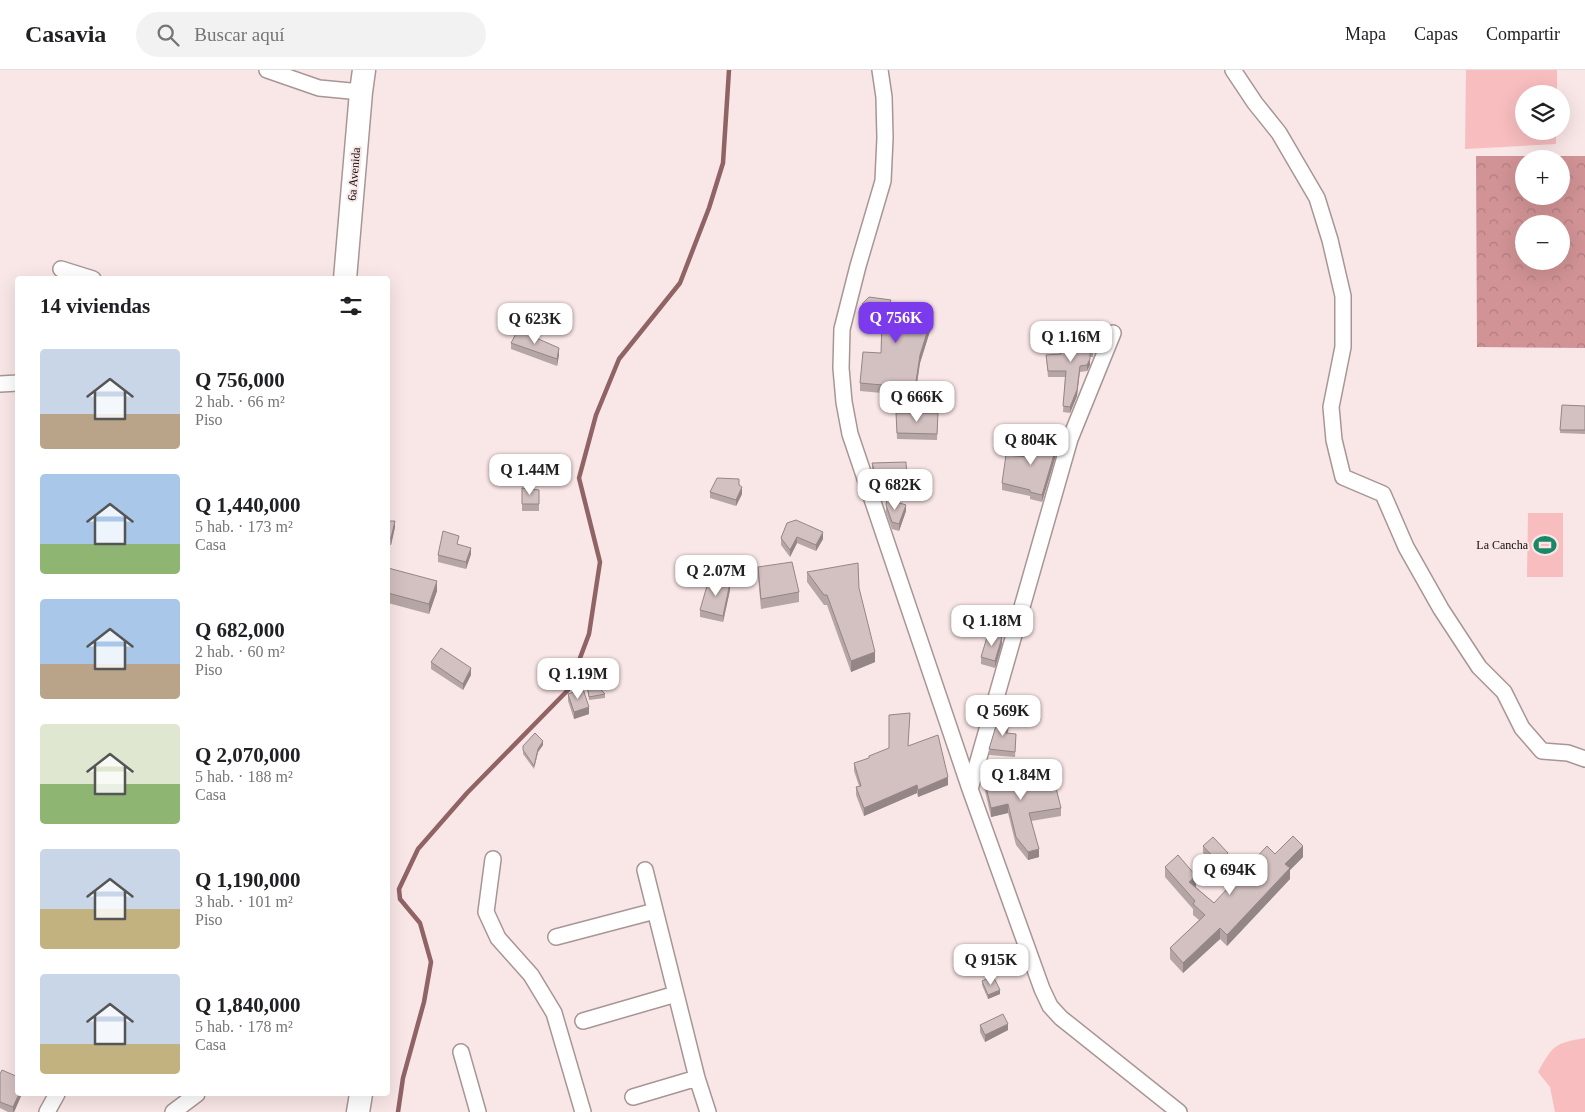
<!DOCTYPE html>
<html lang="es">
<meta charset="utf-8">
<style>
body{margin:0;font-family:Georgia,serif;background:#f2f2f2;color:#202124;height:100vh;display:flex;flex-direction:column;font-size:19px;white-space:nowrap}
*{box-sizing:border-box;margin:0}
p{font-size:16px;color:#757577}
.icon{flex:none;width:28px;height:28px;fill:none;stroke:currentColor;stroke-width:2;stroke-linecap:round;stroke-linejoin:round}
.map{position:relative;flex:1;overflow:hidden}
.side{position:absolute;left:15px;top:206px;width:375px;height:820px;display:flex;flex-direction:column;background:#fff;border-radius:5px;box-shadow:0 5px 20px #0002}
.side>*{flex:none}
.controls{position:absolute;left:1515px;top:15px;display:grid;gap:10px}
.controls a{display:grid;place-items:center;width:55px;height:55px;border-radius:50%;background:#fff;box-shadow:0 5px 20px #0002;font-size:25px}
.price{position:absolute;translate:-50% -42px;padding:0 11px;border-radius:10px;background:#fff;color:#222;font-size:16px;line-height:32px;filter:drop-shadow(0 1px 2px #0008)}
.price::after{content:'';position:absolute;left:50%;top:30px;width:15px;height:11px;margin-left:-8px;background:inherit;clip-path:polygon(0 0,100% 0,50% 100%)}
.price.current{background:#7c3aed;color:#fff}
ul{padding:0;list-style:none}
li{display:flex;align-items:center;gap:15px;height:125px;padding:0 25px}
li span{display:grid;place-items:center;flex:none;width:140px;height:100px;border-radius:5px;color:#555}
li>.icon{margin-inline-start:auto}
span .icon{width:60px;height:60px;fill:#fffc;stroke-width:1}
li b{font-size:21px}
h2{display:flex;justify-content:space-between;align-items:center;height:60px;padding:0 25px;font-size:21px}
header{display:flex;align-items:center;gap:30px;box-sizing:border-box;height:70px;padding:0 25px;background:#fff;border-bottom:1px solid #e0e0e0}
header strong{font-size:24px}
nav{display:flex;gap:28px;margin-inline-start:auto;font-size:18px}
.search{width:350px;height:45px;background:#f2f2f2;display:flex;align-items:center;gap:12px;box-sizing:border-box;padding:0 18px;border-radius:28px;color:#757577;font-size:19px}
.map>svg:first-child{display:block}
</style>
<header>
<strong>Casavia</strong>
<div class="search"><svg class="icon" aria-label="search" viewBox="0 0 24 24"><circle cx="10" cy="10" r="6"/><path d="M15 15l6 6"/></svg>Buscar aquí</div>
<nav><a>Mapa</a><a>Capas</a><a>Compartir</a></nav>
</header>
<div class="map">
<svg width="1585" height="1042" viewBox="0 0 1585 1042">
<defs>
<pattern id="forest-crowns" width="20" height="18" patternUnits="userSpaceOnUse" patternTransform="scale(1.25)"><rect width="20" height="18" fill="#d19395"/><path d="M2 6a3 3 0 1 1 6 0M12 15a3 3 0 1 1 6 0" fill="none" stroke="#b27d7f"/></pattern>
</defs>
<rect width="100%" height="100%" fill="#f9e6e6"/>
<path fill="#f7bdbf" d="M 1466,0 L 1557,0 L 1557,24 L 1524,24 L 1524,61 L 1556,61 L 1556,74 L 1465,79 Z
M 1528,443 L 1563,443 L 1563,507 L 1527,507 Z
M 1585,968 L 1585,1042 L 1555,1042 L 1550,1017 L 1538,1002 C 1553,975 1555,973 1585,968 Z"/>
<path fill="url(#forest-crowns)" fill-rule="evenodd" d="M 1476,86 L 1585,86 L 1585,278 L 1477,277 ZM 1524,89 L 1561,89 L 1561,126 L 1524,126 ZM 1524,154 L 1561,154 L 1561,191 L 1524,191 Z"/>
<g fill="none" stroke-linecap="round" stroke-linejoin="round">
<path stroke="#906365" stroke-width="4.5" d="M 398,1042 L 403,1008 L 424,932 L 431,892 L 420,853 L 400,829 L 399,819 L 418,779 L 467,723 L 568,620 L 589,564 L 600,492 L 579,408 L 596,345 L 619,289 L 680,213 L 709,138 L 723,93 L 729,0"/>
<defs>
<path id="street" d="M 267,0 L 319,18 L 361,22
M 880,0 L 884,27 L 885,68 L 883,111 L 858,196 L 842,259 L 841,298 L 844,332 L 850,364 L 970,719 L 1042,919 L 1050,936 L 1061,948 L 1179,1042
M 1233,0 L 1255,33 L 1279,63 L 1317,128 L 1330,170 L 1343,226 L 1343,277 L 1331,337 L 1334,370 L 1343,407 L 1383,424 L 1406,477 L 1441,539 L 1479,597 L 1504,622 L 1522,658 L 1542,681 L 1568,683 L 1585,689
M 61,199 L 93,209
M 0,314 L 18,313
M 970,719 L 1070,369 L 1113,263
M 493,789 L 486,842 L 498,868 L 531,905 L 554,943 L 583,1042
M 645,800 L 697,1008 L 708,1042
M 556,867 L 655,841
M 583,951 L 676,924
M 461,982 L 478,1042
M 633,1027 L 697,1008
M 47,1042 L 57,1024
M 173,1042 L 197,1024"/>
<path id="secondary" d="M 345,209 L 361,22 L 364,0
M 358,1042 L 361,1024"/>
</defs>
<use href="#street" stroke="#a89696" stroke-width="18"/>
<use href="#secondary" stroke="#a89696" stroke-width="25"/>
<use href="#street" stroke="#fff" stroke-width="15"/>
<use href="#secondary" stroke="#fff" stroke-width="22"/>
</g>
<path fill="#b5a5a5" d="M 891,233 L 931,244 L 930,261 L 920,293 L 915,326 L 860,321 L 860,313 L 881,283 L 882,258 L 862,242 L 862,234 Z
M 1059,269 L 1093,281 L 1093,287 L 1090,287 L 1090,295 L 1087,301 L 1080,302 L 1077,326 L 1070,343 L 1063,342 L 1065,307 L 1048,307 L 1046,285 L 1060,285 Z
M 511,273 L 559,285 L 557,296 L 511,279 Z
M 1562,335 L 1585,336 L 1585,364 L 1560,363 Z
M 896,343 L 938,350 L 937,370 L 897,369 Z
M 1059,375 L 1042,432 L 1030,429 L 1030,426 L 1002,420 L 1002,413 L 1028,387 Z
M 872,393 L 907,408 L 907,415 L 877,415 L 872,399 Z
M 739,416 L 742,424 L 736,436 L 710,428 L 710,422 Z
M 522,418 L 539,420 L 539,441 L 522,441 Z
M 886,435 L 906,441 L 899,461 L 892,459 L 886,442 Z
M 388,451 L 395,457 L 391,475 L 388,475 Z
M 787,453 L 823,469 L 816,481 L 797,473 L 790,487 L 781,475 L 781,468 Z
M 458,474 L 471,484 L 466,499 L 438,492 L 438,485 Z
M 758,497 L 799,522 L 799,532 L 761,539 L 758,507 Z
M 388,498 L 437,521 L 429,544 L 388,533 Z
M 807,502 L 859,518 L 875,592 L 851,602 L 827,535 L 824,535 L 807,512 Z
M 730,520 L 723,552 L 700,547 L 700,540 Z
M 1002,574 L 995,598 L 981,594 L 981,587 Z
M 431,592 L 471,605 L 463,620 L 431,599 Z
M 585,603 L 605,624 L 605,628 L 589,630 Z
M 568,624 L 589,644 L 574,649 L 568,631 Z
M 1009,654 L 1008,663 L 1016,664 L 1015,687 L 989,685 L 989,679 Z
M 543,675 L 538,682 L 534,699 L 523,684 L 523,676 Z
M 909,676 L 948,715 L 918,727 L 917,723 L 864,746 L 856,725 L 856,717 L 859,716 L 854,701 L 854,693 L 869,689 L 869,686 Z
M 983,704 L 1022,718 L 1061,738 L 1061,746 L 1031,751 L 1039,787 L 1028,790 L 1016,775 L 1008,743 L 991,747 L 983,712 Z
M 1203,776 L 1228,790 L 1219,799 L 1203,783 Z
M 1275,784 L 1303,787 L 1290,800 L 1290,809 L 1227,876 L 1220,869 L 1183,903 L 1170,889 L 1170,878 L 1199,850 L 1193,845 L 1193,839 L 1165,807 L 1165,797 L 1196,817 L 1214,833 Z
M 982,911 L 1000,924 L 988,929 L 982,915 Z
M 980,955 L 1008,960 L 985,972 L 980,962 Z
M 0,1004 L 18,1024 L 22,1024 L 14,1042 L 8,1042 L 0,1038 Z"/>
<path fill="#948686" d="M 931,236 L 930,261 L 920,293 L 915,326 L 915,318 L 920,285 Z
M 559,278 L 559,285 L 557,296 L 557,289 Z
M 1090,289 L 1090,295 L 1087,301 L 1087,295 Z
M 1080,296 L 1077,326 L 1070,343 L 1070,337 Z
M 1059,368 L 1059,375 L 1042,432 L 1042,425 Z
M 742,417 L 742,424 L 736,436 L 736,430 Z
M 906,435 L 906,441 L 899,461 L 899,454 Z
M 395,451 L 395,457 L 391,475 L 391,468 Z
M 823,462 L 823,469 L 816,481 L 816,475 Z
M 797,467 L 797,473 L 790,487 L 790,480 Z
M 471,478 L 471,484 L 466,499 L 466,492 Z
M 437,511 L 437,521 L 429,544 L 429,534 Z
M 730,513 L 730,520 L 723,552 L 723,546 Z
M 1002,567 L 1002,574 L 995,598 L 995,591 Z
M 875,582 L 875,592 L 851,602 L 851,591 Z
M 471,598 L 471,605 L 463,620 L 463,614 Z
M 589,637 L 589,644 L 574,649 L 574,642 Z
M 1009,648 L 1009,654 L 1006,669 L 1006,663 Z
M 543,671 L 543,675 L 538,682 L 534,699 L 538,679 Z
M 948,707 L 948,715 L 918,727 L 918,720 Z
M 917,715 L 917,723 L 864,746 L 864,738 Z
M 1008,734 L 1008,743 L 991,747 L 991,738 Z
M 1303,776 L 1303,787 L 1290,800 L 1290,809 L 1227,876 L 1227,865 L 1285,794 Z
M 1039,779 L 1039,787 L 1028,790 L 1028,782 Z
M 1228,783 L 1228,790 L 1219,799 L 1219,793 Z
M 1196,806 L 1196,817 L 1189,823 L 1189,812 Z
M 1220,858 L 1220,869 L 1183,903 L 1183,893 Z
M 1000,920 L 1000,924 L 988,929 L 988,925 Z
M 1008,954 L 1008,960 L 985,972 L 985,965 Z
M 19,1024 L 22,1024 L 14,1042 L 13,1042 L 13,1037 Z"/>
<path fill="#d3c0c0" stroke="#948686" d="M 869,227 L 891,230 L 890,233 L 931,236 L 930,253 L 920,285 L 915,318 L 860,313 L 863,282 L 881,283 L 882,250 L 862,234 Z
M 518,260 L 559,278 L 557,289 L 511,273 Z
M 1092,267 L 1093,281 L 1090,281 L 1090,289 L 1087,295 L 1080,296 L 1077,320 L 1070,337 L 1063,336 L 1066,301 L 1048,301 L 1046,285 L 1061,284 L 1059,269 Z
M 1562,335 L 1585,336 L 1585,360 L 1560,360 Z
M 896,343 L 938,343 L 937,364 L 897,363 Z
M 1035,367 L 1059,368 L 1042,425 L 1030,422 L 1030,420 L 1002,413 L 1006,385 L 1028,387 Z
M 906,392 L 907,408 L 877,409 L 872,393 Z
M 717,408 L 739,409 L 739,415 L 742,417 L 736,430 L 710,422 Z
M 522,418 L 539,420 L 539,434 L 522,434 Z
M 887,429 L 906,435 L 899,454 L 892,452 L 886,435 Z
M 796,450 L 823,462 L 816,475 L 797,467 L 790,480 L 781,468 L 787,453 Z
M 388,451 L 395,451 L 391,468 L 388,468 Z
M 443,461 L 459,466 L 457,474 L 471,478 L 466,492 L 438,485 Z
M 792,492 L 799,522 L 761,529 L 758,497 Z
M 858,493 L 859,518 L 875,582 L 851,591 L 827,525 L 824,525 L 807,502 Z
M 388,498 L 437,511 L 429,534 L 388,523 Z
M 709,509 L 730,513 L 723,546 L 700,540 Z
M 988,564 L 1002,567 L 995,591 L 981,587 Z
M 441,578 L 471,598 L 463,614 L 431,592 Z
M 585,603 L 605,624 L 589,627 Z
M 583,619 L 589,637 L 574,642 L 568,624 Z
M 910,643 L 908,676 L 938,665 L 948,707 L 918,720 L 917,715 L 864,738 L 856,717 L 861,716 L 854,693 L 869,688 L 869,686 L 889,678 L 889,645 Z
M 999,646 L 1009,648 L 1006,663 L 1016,664 L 1015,682 L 989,679 Z
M 535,663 L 543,671 L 538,679 L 534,696 L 523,680 L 523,676 Z
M 1017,696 L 1022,718 L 1054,710 L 1061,738 L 1029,743 L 1039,779 L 1028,782 L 1016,767 L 1008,734 L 991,738 L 983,704 Z
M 1293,766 L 1303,776 L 1285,794 L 1290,798 L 1227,865 L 1220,858 L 1183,893 L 1170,878 L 1205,845 L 1193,834 L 1195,831 L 1165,797 L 1178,785 L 1196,806 L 1189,812 L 1214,833 L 1267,776 L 1275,784 Z
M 1213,767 L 1228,783 L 1219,793 L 1203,776 Z
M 993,906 L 1000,920 L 988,925 L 982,911 Z
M 1003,944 L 1008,954 L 985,965 L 980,955 Z
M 2,1000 L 18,1007 L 18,1024 L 19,1024 L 13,1037 L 0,1032 L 0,1004 Z"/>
<defs>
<symbol id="stadium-bare" viewBox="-9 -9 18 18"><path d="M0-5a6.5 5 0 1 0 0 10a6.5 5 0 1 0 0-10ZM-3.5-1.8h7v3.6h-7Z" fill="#1a8866" stroke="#f9e6e6" stroke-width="2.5" paint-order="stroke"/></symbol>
</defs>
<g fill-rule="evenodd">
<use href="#stadium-bare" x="1529" y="459" width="32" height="32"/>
</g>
<g text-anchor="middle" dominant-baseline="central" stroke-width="4" stroke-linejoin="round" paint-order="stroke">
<g font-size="12" fill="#100a0a" stroke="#f9e6e6">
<text transform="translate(354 104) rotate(-85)">6a Avenida</text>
</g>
<g font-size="12" fill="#100a0a" stroke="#f9e6e6" text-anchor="end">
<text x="1528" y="475">La Cancha</text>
</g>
</g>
</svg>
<div class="controls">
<a><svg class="icon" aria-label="layers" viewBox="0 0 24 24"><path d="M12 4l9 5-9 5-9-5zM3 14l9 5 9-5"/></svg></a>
<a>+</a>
<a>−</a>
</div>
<b class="price current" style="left:896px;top:274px">Q 756K</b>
<b class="price" style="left:535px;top:275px">Q 623K</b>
<b class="price" style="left:1071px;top:293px">Q 1.16M</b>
<b class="price" style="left:917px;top:353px">Q 666K</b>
<b class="price" style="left:1031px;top:396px">Q 804K</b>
<b class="price" style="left:530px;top:426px">Q 1.44M</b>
<b class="price" style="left:895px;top:441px">Q 682K</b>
<b class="price" style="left:716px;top:527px">Q 2.07M</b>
<b class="price" style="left:992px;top:577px">Q 1.18M</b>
<b class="price" style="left:578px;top:630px">Q 1.19M</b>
<b class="price" style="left:1003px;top:667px">Q 569K</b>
<b class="price" style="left:1021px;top:731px">Q 1.84M</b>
<b class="price" style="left:1230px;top:826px">Q 694K</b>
<b class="price" style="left:991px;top:916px">Q 915K</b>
<section class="side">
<h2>14 viviendas<svg class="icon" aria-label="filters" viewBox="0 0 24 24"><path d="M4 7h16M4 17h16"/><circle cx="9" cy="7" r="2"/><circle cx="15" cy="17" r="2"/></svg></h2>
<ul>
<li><span style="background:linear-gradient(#c9d6e8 65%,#b9a48a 0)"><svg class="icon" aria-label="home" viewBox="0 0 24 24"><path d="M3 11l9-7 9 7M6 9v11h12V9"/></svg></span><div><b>Q 756,000</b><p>2 hab. · 66 m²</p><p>Piso</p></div></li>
<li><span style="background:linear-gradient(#a9c7e8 70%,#8fb573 0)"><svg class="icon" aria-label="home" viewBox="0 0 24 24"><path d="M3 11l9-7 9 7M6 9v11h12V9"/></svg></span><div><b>Q 1,440,000</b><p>5 hab. · 173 m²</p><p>Casa</p></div></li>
<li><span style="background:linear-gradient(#a9c7e8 65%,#b9a48a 0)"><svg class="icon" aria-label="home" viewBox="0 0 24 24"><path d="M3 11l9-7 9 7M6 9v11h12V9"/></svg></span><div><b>Q 682,000</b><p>2 hab. · 60 m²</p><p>Piso</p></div></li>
<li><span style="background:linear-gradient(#dfe7d0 60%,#8fb573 0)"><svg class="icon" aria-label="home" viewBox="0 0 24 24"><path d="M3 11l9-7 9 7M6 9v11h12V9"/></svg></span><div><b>Q 2,070,000</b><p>5 hab. · 188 m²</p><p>Casa</p></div></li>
<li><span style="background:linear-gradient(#c9d6e8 60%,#c2b280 0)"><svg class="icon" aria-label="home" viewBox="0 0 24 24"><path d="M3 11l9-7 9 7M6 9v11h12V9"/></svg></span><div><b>Q 1,190,000</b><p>3 hab. · 101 m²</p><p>Piso</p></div></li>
<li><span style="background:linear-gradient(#c9d6e8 70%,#c2b280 0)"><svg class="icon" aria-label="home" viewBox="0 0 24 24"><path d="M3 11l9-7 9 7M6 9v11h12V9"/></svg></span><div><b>Q 1,840,000</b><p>5 hab. · 178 m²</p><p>Casa</p></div></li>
</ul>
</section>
</div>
